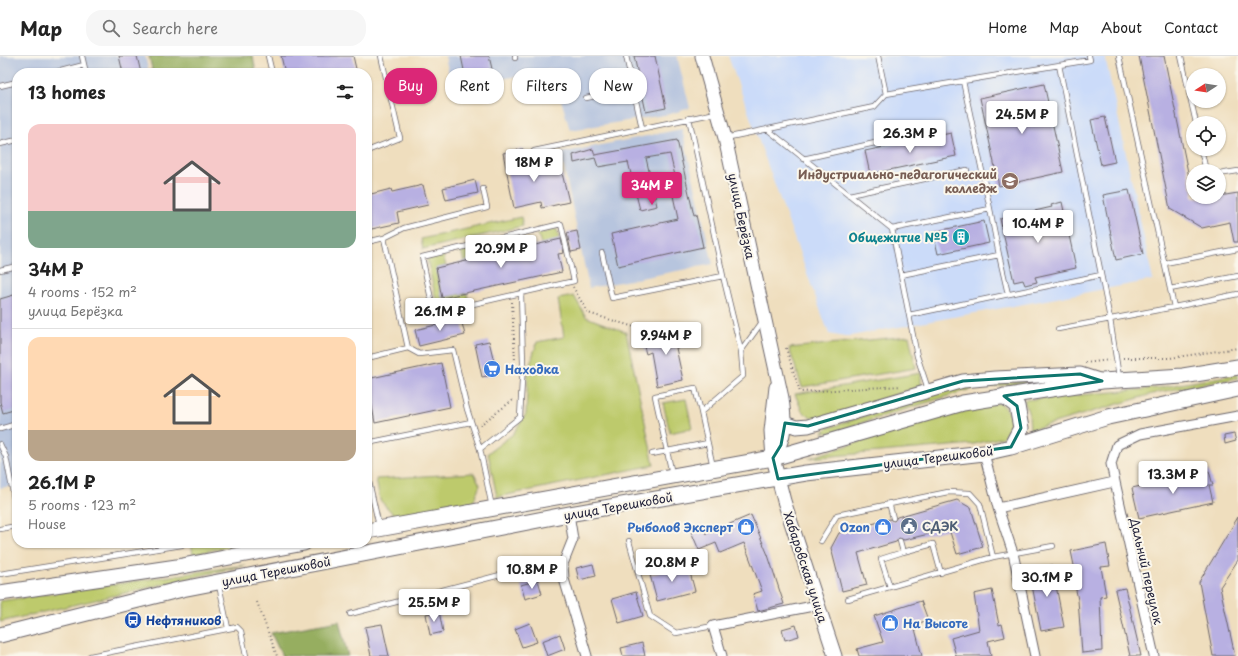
<!DOCTYPE html>
<meta charset="utf-8">
<style>
body{margin:0;font-family:"Playpen Sans",sans-serif;background:#f6f6f6;color:#222;height:100vh;display:flex;flex-direction:column;font-size:15px;white-space:nowrap}
*{box-sizing:border-box;margin:0}
p{font-size:13px;color:#767676}
.icon{flex:none;width:22px;height:22px;fill:none;stroke:currentColor;stroke-width:2;stroke-linecap:round;stroke-linejoin:round}
.map{position:relative;flex:1;overflow:hidden}
.drawer{position:absolute;left:12px;top:12px;width:360px;height:480px;display:flex;flex-direction:column;background:#fff;border-radius:16px;box-shadow:0 1px 3px #0004}
.drawer>*{flex:none}
.guide{position:absolute;left:384px;top:12px;width:380px;height:36px;display:flex;gap:8px}
.needle{width:26px;rotate:258deg}
.fabs{position:absolute;left:1186px;top:12px;display:grid;gap:8px}
.fabs a{display:grid;place-items:center;width:40px;height:40px;border-radius:50%;background:#fff;box-shadow:0 1px 3px #0004;font-size:20px}
.price{position:absolute;translate:-50% -34px;padding:0 9px;border-radius:4px;background:#fff;color:#222;font-size:13px;line-height:26px;filter:drop-shadow(0 1px 2px #0008)}
.price::after{content:'';position:absolute;left:50%;top:24px;width:12px;height:9px;margin-left:-6px;background:inherit;clip-path:polygon(0 0,100% 0,50% 100%)}
.price.on{background:#db2777;color:#fff}
ul{padding:0;list-style:none}
li{display:grid;align-content:center;gap:8px;height:212px;padding:0 16px}
li+li{border-top:1px solid #e0e0e0}
li span{display:grid;place-items:center;height:124px;border-radius:12px;color:#555}
li>.icon{margin-inline-start:auto}
span .icon{width:72px;height:72px;fill:#fffc;stroke-width:1}
li b{font-size:17px}
h2{display:flex;justify-content:space-between;align-items:center;height:48px;padding:0 16px;font-size:17px}
.pill{padding:0 14px;border-radius:16px;background:#fff;box-shadow:0 1px 3px #0004;font-size:14px;line-height:36px}
.pill.on{background:#db2777;color:#fff}
header{display:flex;align-items:center;gap:24px;box-sizing:border-box;height:56px;padding:0 20px;background:#fff;border-bottom:1px solid #e0e0e0}
header strong{font-size:19px}
nav{display:flex;gap:22px;margin-inline-start:auto;font-size:14px}
.search{width:280px;height:36px;background:#f6f6f6;display:flex;align-items:center;gap:10px;box-sizing:border-box;padding:0 14px;border-radius:16px;color:#767676;font-size:15px}
.map>svg:first-child{display:block}
</style>
<header>
<strong>Map</strong>
<div class="search"><svg class="icon" aria-label="search" viewBox="0 0 24 24"><circle cx="10" cy="10" r="6"/><path d="M15 15l6 6"/></svg>Search here</div>
<nav><a>Home</a><a>Map</a><a>About</a><a>Contact</a></nav>
</header>
<div class="map">
<svg width="1238" height="600" viewBox="0 0 1238 600">
<rect width="100%" height="100%" fill="#fbf7ec"/>
<filter id="ink" filterUnits="userSpaceOnUse"><feTurbulence type="fractalNoise" baseFrequency=".025" numOctaves="2"/><feDisplacementMap in="SourceGraphic" scale="8" xChannelSelector="R" yChannelSelector="G"/><feConvolveMatrix kernelMatrix="1 2 1 2 8 2 1 2 1" color-interpolation-filters="sRGB"/></filter>
<filter id="wash" filterUnits="userSpaceOnUse"><feTurbulence type="fractalNoise" baseFrequency=".012" numOctaves="4" result="noise"/><feDisplacementMap in="SourceGraphic" scale="16" xChannelSelector="R" yChannelSelector="G"/><feGaussianBlur stdDeviation="0.9" result="paint"/><feColorMatrix in="noise" values="0 0 0 0 0 0 0 0 0 0 0 0 0 0 0 0 0 1.4 0 .05"/><feComposite in="paint" operator="in"/></filter>
<g filter="url(#wash)">
<rect width="100%" height="100%" fill="#efdebe"/>
<path fill="#cbdbf9" d="M 728,0 L 1105,0 L 1153,224 L 845,281 L 829,278 Z"/>
<path fill="#b7c5de" d="M 0,0 L 145,0 L 149,17 L 17,17 L 17,429 L 0,432 Z
M 445,0 L 677,0 L 690,52 L 670,58 L 570,74 L 552,13 L 452,33 Z
M 682,73 L 713,208 L 589,232 L 561,97 Z"/>
<path fill="#bdca6c" stroke="#707654" d="M 521,161 L 523,170 L 423,193 L 421,183 Z
M 557,173 L 559,184 L 541,188 L 538,178 Z
M 523,181 L 525,192 L 508,196 L 505,185 Z
M 488,189 L 491,200 L 464,207 L 461,195 Z
M 443,199 L 446,210 L 436,213 L 442,242 L 467,237 L 468,244 L 438,252 L 427,203 Z
M 574,240 L 586,261 L 626,276 L 654,409 L 497,441 L 488,397 L 513,378 L 526,358 L 528,315 L 537,286 L 564,281 L 558,243 Z
M 909,280 L 916,312 L 802,331 L 789,292 Z
M 921,317 L 921,330 L 827,361 L 811,362 L 802,355 L 795,338 Z
M 1238,318 L 1238,322 L 1159,336 L 1030,374 L 1029,359 L 1024,344 L 1158,332 Z
M 1077,322 L 974,332 L 829,377 L 823,376 L 828,372 L 950,332 L 974,328 Z
M 686,343 L 692,372 L 670,377 L 663,347 Z
M 1000,347 C 1014,358 1013,367 1003,381 L 974,388 L 809,402 L 966,352 Z
M 474,417 L 480,429 L 473,447 L 395,460 L 380,444 L 376,423 Z
M 191,487 L 249,487 L 193,498 Z
M 246,509 L 0,566 L 0,545 Z"/>
<path fill="#96ae60" stroke="#5c684e" d="M 149,0 L 253,0 L 256,17 L 153,17 Z
M 339,565 L 348,600 L 282,600 L 271,577 Z"/>
<g id="blocks">
<path fill="#b8b0e2" d="M 119,0 L 137,0 L 141,17 L 123,17 Z
M 281,0 L 353,0 L 357,17 L 285,17 Z
M 461,0 L 489,0 L 492,13 L 465,19 Z
M 634,0 L 655,0 L 666,52 L 646,56 Z
M 1139,0 L 1164,0 L 1191,131 L 1193,133 L 1193,141 L 1207,142 L 1238,137 L 1238,186 L 1234,186 L 1230,166 L 1202,172 L 1170,153 Z
M 1044,28 L 1063,116 L 999,130 L 980,42 Z
M 1105,61 L 1115,106 L 1101,109 L 1091,64 Z
M 951,77 L 956,100 L 870,118 L 865,95 Z
M 677,84 L 694,160 L 696,159 L 703,191 L 618,210 L 611,178 L 678,163 L 672,135 L 678,133 L 670,98 L 646,102 L 657,150 L 640,154 L 628,106 L 598,111 L 595,102 L 574,107 L 573,99 L 593,93 L 595,99 Z
M 523,93 L 528,116 L 557,109 L 559,118 L 562,117 L 569,146 L 542,152 L 541,146 L 514,152 L 503,97 Z
M 475,124 L 478,137 L 446,144 L 443,132 Z
M 423,129 L 428,149 L 397,156 L 399,167 L 367,174 L 367,139 L 391,133 L 392,136 Z
M 1129,134 L 1143,198 L 1116,204 L 1103,139 Z
M 1062,146 L 1076,212 L 1035,221 L 1037,226 L 1025,229 L 1023,224 L 1014,226 L 1000,163 L 1052,151 L 1051,149 Z
M 984,165 L 989,187 L 938,198 L 933,176 Z
M 577,175 L 581,194 L 571,196 L 567,177 Z
M 561,183 L 564,197 L 558,198 L 562,216 L 442,242 L 436,212 Z
M 17,238 L 17,353 L 3,357 L 0,346 L 0,243 Z
M 461,263 L 465,279 L 419,290 L 415,274 Z
M 683,274 L 687,290 L 676,292 L 683,324 L 657,330 L 651,296 L 646,298 L 642,283 Z
M 489,285 L 497,318 L 482,321 L 475,288 Z
M 441,307 L 450,351 L 375,367 L 367,323 Z
M 1234,378 L 1236,385 L 1225,388 L 1224,380 Z
M 1209,415 L 1213,429 L 1209,429 L 1213,446 L 1139,462 L 1132,432 Z
M 957,444 L 971,452 L 983,491 L 957,498 L 949,473 L 904,484 L 899,482 L 896,486 L 858,497 L 867,529 L 842,535 L 831,492 L 839,477 L 890,463 L 894,465 L 897,461 Z
M 751,459 L 768,499 L 784,548 L 758,555 L 753,538 L 762,535 L 744,487 L 720,497 L 716,487 L 699,494 L 690,473 L 701,468 L 706,478 Z
M 1238,461 L 1238,504 L 1220,531 L 1235,600 L 1213,600 L 1199,526 Z
M 1106,488 L 1110,510 L 1101,511 L 1106,540 L 1100,541 L 1102,595 L 1082,597 L 1078,544 L 1073,519 L 1076,519 L 1071,495 Z
M 593,508 L 596,520 L 579,524 L 576,512 Z
M 688,509 L 695,535 L 657,545 L 650,519 Z
M 1052,509 L 1064,571 L 1041,575 L 1029,514 Z
M 538,524 L 542,538 L 525,543 L 521,529 Z
M 1125,532 L 1141,600 L 1130,600 L 1115,534 Z
M 992,534 L 999,569 L 1002,568 L 1005,581 L 988,585 L 991,600 L 956,600 L 951,582 L 979,574 L 974,538 Z
M 636,536 L 643,560 L 619,567 L 612,543 Z
M 921,545 L 928,564 L 914,569 L 922,600 L 859,600 L 857,593 L 883,586 L 874,560 Z
M 439,555 L 443,576 L 430,579 L 426,558 Z
M 530,567 L 537,586 L 522,591 L 515,573 Z
M 382,568 L 389,600 L 371,600 L 365,571 Z
M 796,569 L 799,580 L 785,584 L 782,573 Z
M 560,578 L 565,593 L 547,600 L 542,585 Z
M 642,587 L 645,600 L 623,600 L 621,592 Z"/>
</g>
</g>
<g filter="url(#ink)">
<use href="#blocks" fill-opacity="0" stroke="#6a6469" stroke-width="1"/>
<g fill="none" stroke-linecap="round" stroke-linejoin="round">
<defs>
<path id="lane" d="M 82,0 L 86,17
M 268,0 L 272,17
M 515,0 L 515,2
M 626,0 L 642,72
M 878,0 L 886,38
M 1181,0 L 1196,67
M 1059,9 L 1110,263 L 1119,321
M 53,17 L 84,9
M 0,30 L 17,26
M 586,42 L 633,32
M 767,73 L 892,173 L 917,300 L 928,333
M 725,82 L 874,51 L 886,38 L 963,25
M 0,88 L 17,84
M 1201,93 L 1206,115
M 367,95 L 400,82 L 381,0
M 534,95 L 716,57
M 803,103 L 938,73
M 1219,118 L 1238,115
M 849,139 L 967,114
M 561,168 L 574,225 L 434,257 L 422,201 Z
M 892,173 L 990,153 L 963,25 L 1090,4 L 1089,0
M 367,186 L 384,182
M 602,197 L 612,242 L 723,220 L 689,62
M 999,199 L 1008,238
M 1165,207 L 1238,193
M 0,214 L 17,210
M 901,219 L 999,199 L 990,153
M 1170,233 L 1238,220
M 1174,251 L 1238,238
M 909,259 L 1101,219
M 1058,273 L 1174,251 L 1119,0
M 408,292 L 384,182 L 404,172 L 487,151 L 483,133
M 741,295 L 762,266
M 367,302 L 408,292 L 419,298 L 453,294 L 467,353 L 480,393
M 701,356 L 713,411
M 0,373 L 17,368
M 367,387 L 471,366
M 0,388 L 6,401 L 17,458
M 652,398 L 708,387
M 367,417 L 379,470
M 672,418 L 655,340 L 695,332 L 701,356 L 743,320 L 741,295 L 723,220
M 889,447 L 893,462
M 492,451 L 480,393 L 520,361 L 523,307 L 521,237
M 0,473 L 17,470
M 629,485 L 650,560 L 676,577 L 713,570
M 821,485 L 837,459 L 948,436 L 970,437 L 980,448 L 993,501
M 903,496 L 933,488 L 941,517
M 0,518 L 182,489 L 181,487
M 219,529 L 228,572
M 890,531 L 881,503 L 903,496 L 900,485
M 848,543 L 993,501 L 1053,490
M 350,558 L 535,510 L 563,508
M 90,600 L 237,571 L 241,575 L 246,600"/>
<path id="street" d="M 984,397 L 998,452 L 1013,497 L 1035,600
M 998,452 L 1114,426
M 569,458 L 573,483 L 563,508 L 564,523 L 587,600
M 722,600 L 713,570 L 818,549
M 1154,600 L 1111,408 L 1117,389 L 1140,378 L 1238,360"/>
<path id="secondary" d="M 702,0 L 725,82 L 782,342 C 785,367 787,379 773,402
M 776,331 L 771,375 L 773,402 L 784,445 L 835,600
M 785,367 L 796,371 L 808,370 L 963,325 L 995,322 L 1080,318 L 1102,325"/>
<path id="primary" d="M 1004,340 L 1017,350 L 1021,372 L 1011,391
M 367,475 L 773,402 L 963,347 L 1102,325 L 1183,320 L 1238,311
M 0,537 L 177,511 L 304,487
M 0,579 L 182,533 L 569,458 L 806,417 L 984,397 L 1011,391 L 1108,361 L 1238,333"/>
</defs>
<use href="#lane" stroke="#6a6469" stroke-width="6"/>
<use href="#street" stroke="#6a6469" stroke-width="11"/>
<use href="#secondary" stroke="#6a6469" stroke-width="15"/>
<use href="#primary" stroke="#6a6469" stroke-width="17"/>
<path stroke="#6a6469" stroke-width="2" stroke-dasharray="1 3" stroke-linecap="butt" d="M 573,231 L 588,257 L 641,273
M 512,246 L 515,305
M 786,292 L 800,336 L 901,330
M 1123,302 L 1170,302 L 1238,292
M 1085,307 L 1109,304
M 480,369 L 513,344
M 257,546 L 277,600"/>
<use href="#lane" stroke="#fff" stroke-width="4.5"/>
<use href="#street" stroke="#fff" stroke-width="9"/>
<use href="#secondary" stroke="#fff" stroke-width="13"/>
<use href="#primary" stroke="#fff" stroke-width="15"/>
</g>
</g>
<path fill="none" stroke="#0f766e" stroke-width="3" stroke-linejoin="round" d="M 1080,318 L 1102,325 L 1004,340 L 1017,350 L 1021,372 L 1011,391 L 778,423 L 773,402 L 781,389 L 785,367 L 808,370 L 963,325 Z"/>
<defs>
<symbol id="university-disc" viewBox="-11 -11 22 22"><circle r="9.5" fill="#8d6e63" stroke="#fbf7ec"/><path d="M0-5L7-2L0 1L-7-2ZM-4 1L0 2.5L4 1V4Q0 6-4 4Z" fill="#fff"/></symbol>
<symbol id="building-disc" viewBox="-11 -11 22 22"><circle r="9.5" fill="#0f9aa8" stroke="#fbf7ec"/><path d="M-4-6H4V6H1V3H-1V6H-4ZM-2.5-4.3h1.7v1.8h-1.7ZM.8-4.3h1.7v1.8H.8ZM-2.5-1h1.7V.8h-1.7ZM.8-1h1.7V.8H.8Z" fill="#fff"/></symbol>
<symbol id="supermarket-disc" viewBox="-11 -11 22 22"><circle r="9.5" fill="#3f7fe0" stroke="#fbf7ec"/><path d="M-6-5.5h2.5l.6 2H6L4.5 2H-2.5L-4.4-4H-6ZM-1.5 3.2a1.3 1.3 0 1 0 .1 0ZM3 3.2a1.3 1.3 0 1 0 .1 0Z" fill="#fff"/></symbol>
<symbol id="civic-disc" viewBox="-11 -11 22 22"><circle r="9.5" fill="#5c6f8a" stroke="#fbf7ec"/><path d="M-.6-6.5H3V-4.5H.6V-3L4-1V1h2V6H-6V1h2V-1L-.6-3ZM-1.2 2.5V6h2.4V2.5Z" fill="#fff"/></symbol>
<symbol id="shop-disc" viewBox="-11 -11 22 22"><circle r="9.5" fill="#3f7fe0" stroke="#fbf7ec"/><path d="M-5-2.5h2.3a2.7 3.5 0 0 1 5.4 0H5L5.5 6h-11ZM-1.5-2.5h3a1.5 2.3 0 0 0-3 0Z" fill="#fff"/></symbol>
<symbol id="bus-disc" viewBox="-11 -11 22 22"><circle r="9.5" fill="#1a4fb4" stroke="#fbf7ec"/><path d="M-5-6H5V4H4V6H2V4H-2V6H-4V4H-5ZM-3.5-4V0h7V-4ZM-3.5 1.2v1.5H-2V1.2ZM2 1.2v1.5H3.5V1.2Z" fill="#fff"/></symbol>
</defs>
<g fill-rule="evenodd">
<use href="#university-disc" x="1000" y="115" width="20" height="20"/>
<use href="#building-disc" x="951" y="171" width="20" height="20"/>
<use href="#supermarket-disc" x="482" y="303" width="20" height="20"/>
<use href="#civic-disc" x="899" y="460" width="20" height="20"/>
<use href="#shop-disc" x="736" y="461" width="20" height="20"/>
<use href="#shop-disc" x="873" y="461" width="20" height="20"/>
<use href="#bus-disc" x="123" y="554" width="20" height="20"/>
<use href="#shop-disc" x="880" y="557" width="20" height="20"/>
</g>
<g text-anchor="middle" dominant-baseline="central" stroke-width="4" stroke-linejoin="round" paint-order="stroke">
<g font-size="12" font-weight="bold" fill="#785e54" stroke="#fbf7ec" text-anchor="end">
<text x="997" y="118">Индустриально-педагогический<tspan x="997" dy="14">колледж</tspan></text>
</g>
<g font-size="12" fill="#22223b" stroke="#fbf7ec">
<text transform="translate(742 160) rotate(78)">улица Берёзка</text>
<text transform="translate(938 401) rotate(-7)">улица Терешковой</text>
<text transform="translate(618 450) rotate(-10)">улица Терешковой</text>
<text transform="translate(806 511) rotate(72)">Хабаровская улица</text>
<text transform="translate(276 515) rotate(-11)">улица Терешковой</text>
<text transform="translate(1147 515) rotate(77)">Дальний переулок</text>
</g>
<g font-size="12" font-weight="bold" fill="#0d838f" stroke="#fbf7ec" text-anchor="end">
<text x="948" y="181">Общежитие №5</text>
</g>
<g font-size="12" font-weight="bold" fill="#366cbe" stroke="#fbf7ec" text-anchor="start">
<text x="505" y="313">Находка</text>
<text x="733" y="471" text-anchor="end">Рыболов Эксперт</text>
<text x="870" y="471" text-anchor="end">Ozon</text>
<text x="903" y="567">На Высоте</text>
</g>
<g font-size="12" font-weight="bold" fill="#4e5e75" stroke="#fbf7ec" text-anchor="start">
<text x="922" y="470">СДЭК</text>
</g>
<g font-size="12" font-weight="bold" fill="#164399" stroke="#fbf7ec" text-anchor="start">
<text x="146" y="564">Нефтяников</text>
</g>
</g>
</svg>
<div class="fabs">
<a><svg class="needle" viewBox="-14 -14 28 28"><path d="M0-13l5 13h-10z" fill="#e53935"/><path d="M0 13l5-13h-10z" fill="#767676"/></svg></a>
<a><svg class="icon" aria-label="locate" viewBox="0 0 24 24"><circle cx="12" cy="12" r="6"/><path d="M12 2v4M12 18v4M2 12h4M18 12h4"/></svg></a>
<a><svg class="icon" aria-label="layers" viewBox="0 0 24 24"><path d="M12 4l9 5-9 5-9-5zM3 14l9 5 9-5"/></svg></a>
</div>
<b class="price" style="left:1022px;top:79px">24.5M ₽</b>
<b class="price" style="left:910px;top:98px">26.3M ₽</b>
<b class="price" style="left:534px;top:127px">18M ₽</b>
<b class="price on" style="left:652px;top:150px">34M ₽</b>
<b class="price" style="left:1038px;top:188px">10.4M ₽</b>
<b class="price" style="left:501px;top:213px">20.9M ₽</b>
<b class="price" style="left:440px;top:276px">26.1M ₽</b>
<b class="price" style="left:666px;top:300px">9.94M ₽</b>
<b class="price" style="left:1173px;top:439px">13.3M ₽</b>
<b class="price" style="left:672px;top:527px">20.8M ₽</b>
<b class="price" style="left:532px;top:534px">10.8M ₽</b>
<b class="price" style="left:1047px;top:542px">30.1M ₽</b>
<b class="price" style="left:434px;top:567px">25.5M ₽</b>
<div class="guide">
<a class="pill on">Buy</a>
<a class="pill">Rent</a>
<a class="pill">Filters</a>
<a class="pill">New</a>
</div>
<section class="drawer">
<h2>13 homes<svg class="icon" aria-label="filters" viewBox="0 0 24 24"><path d="M4 7h16M4 17h16"/><circle cx="9" cy="7" r="2"/><circle cx="15" cy="17" r="2"/></svg></h2>
<ul>
<li><span style="background:linear-gradient(#f6c9c9 70%,#7fa58c 0)"><svg class="icon" aria-label="home" viewBox="0 0 24 24"><path d="M3 11l9-7 9 7M6 9v11h12V9"/></svg></span><div><b>34M ₽</b><p>4 rooms · 152 m²</p><p>улица Берёзка</p></div></li>
<li><span style="background:linear-gradient(#ffd9b3 75%,#b9a48a 0)"><svg class="icon" aria-label="home" viewBox="0 0 24 24"><path d="M3 11l9-7 9 7M6 9v11h12V9"/></svg></span><div><b>26.1M ₽</b><p>5 rooms · 123 m²</p><p>House</p></div></li>
</ul>
</section>
</div>
